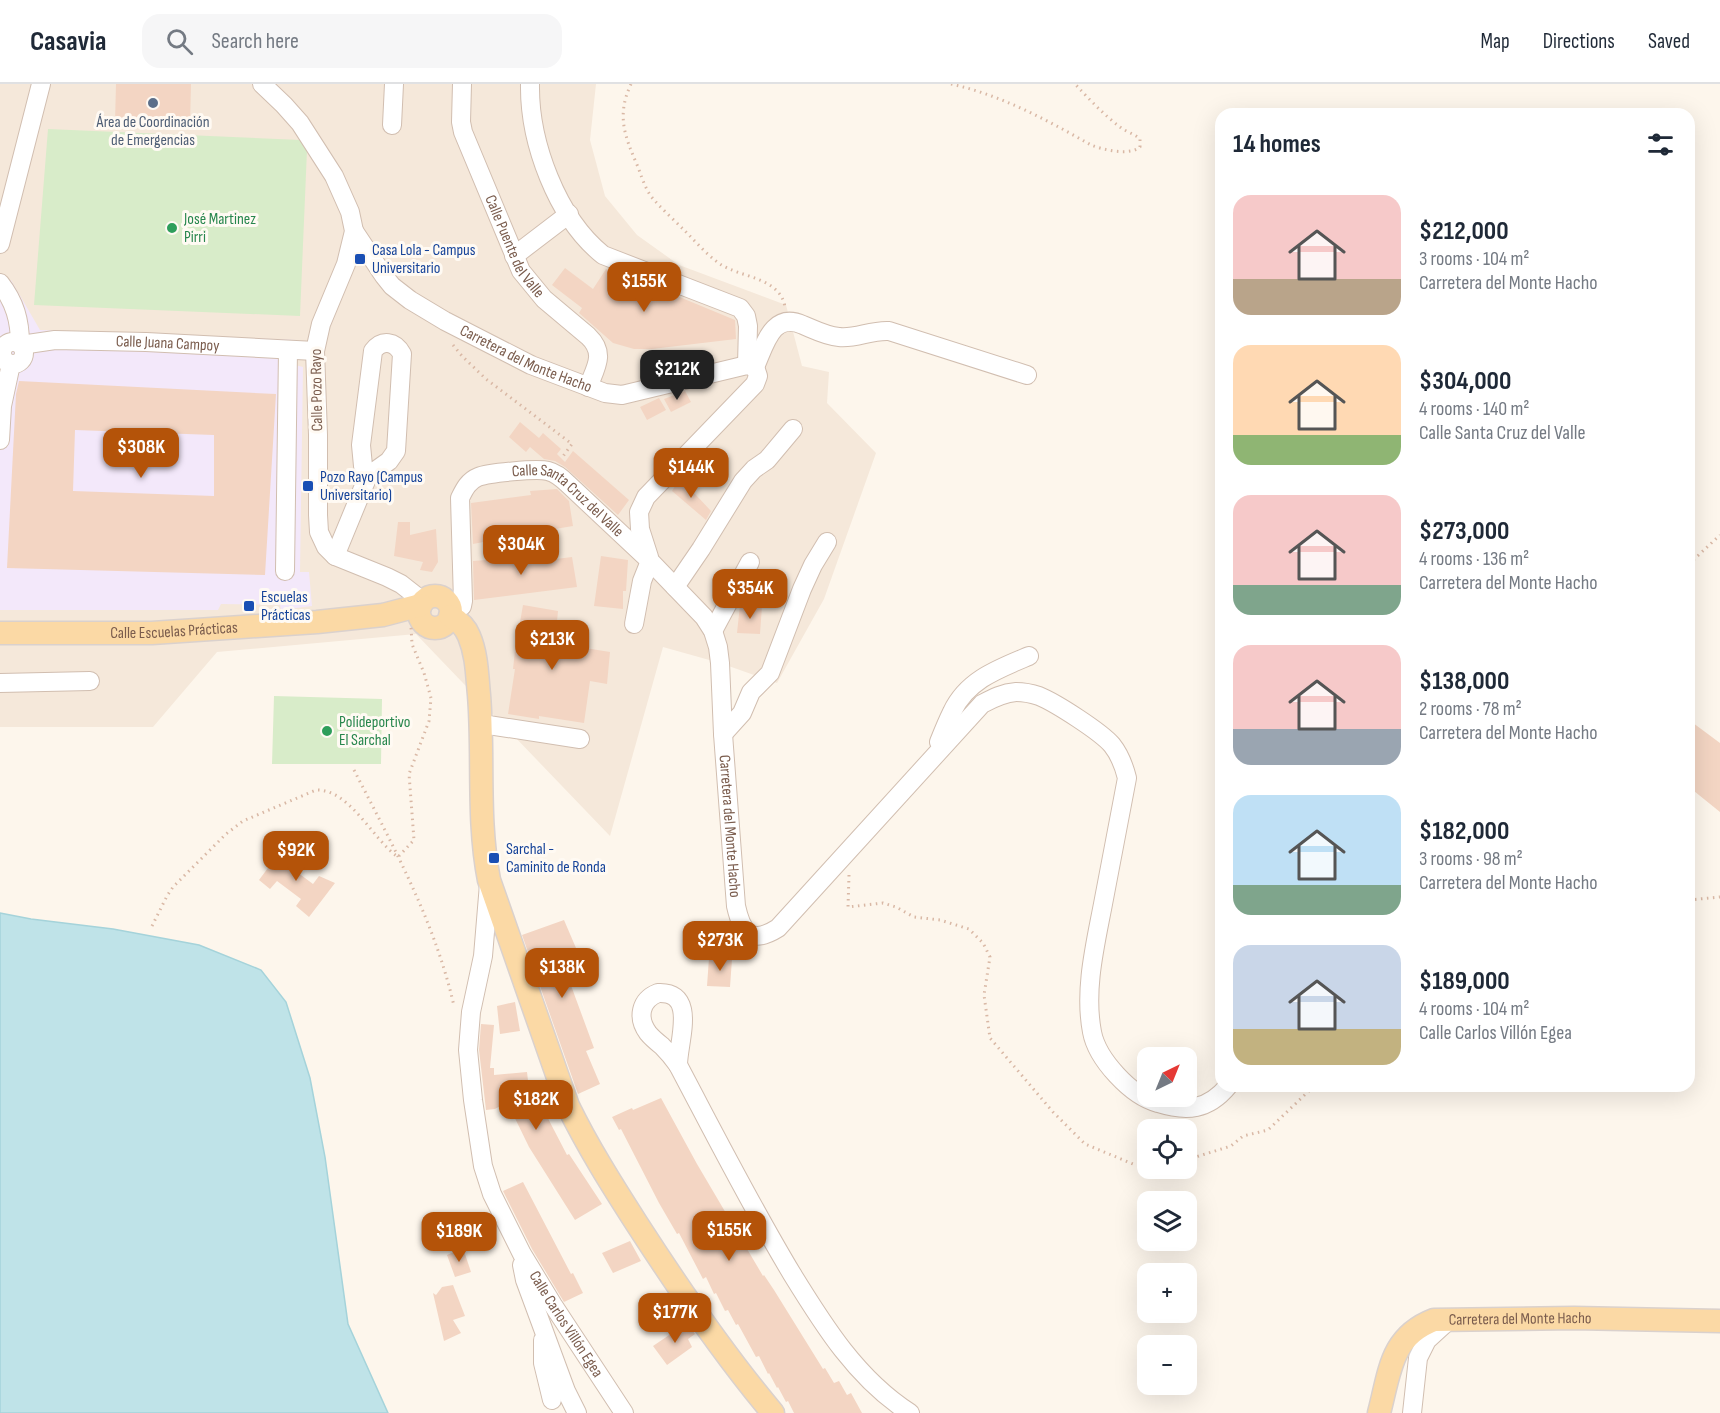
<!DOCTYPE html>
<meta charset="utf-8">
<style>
body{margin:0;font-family:"Sofia Sans Condensed",sans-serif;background:#f6f6f7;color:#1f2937;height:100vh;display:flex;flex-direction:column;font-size:22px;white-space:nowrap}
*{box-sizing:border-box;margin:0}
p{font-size:20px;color:#747a83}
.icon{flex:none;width:33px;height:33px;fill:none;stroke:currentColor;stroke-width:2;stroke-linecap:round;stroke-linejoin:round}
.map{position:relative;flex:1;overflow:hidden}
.details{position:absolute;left:1215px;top:24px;width:480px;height:984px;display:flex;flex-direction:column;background:#fff;border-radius:18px;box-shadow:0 6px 24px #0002}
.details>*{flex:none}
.needle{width:39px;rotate:43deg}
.tools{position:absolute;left:1137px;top:963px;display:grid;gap:12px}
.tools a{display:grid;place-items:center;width:60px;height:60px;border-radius:12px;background:#fff;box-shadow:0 6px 24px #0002;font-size:30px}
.price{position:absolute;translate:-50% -51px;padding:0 14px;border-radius:12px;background:#b45309;color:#fff;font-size:20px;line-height:39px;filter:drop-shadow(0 2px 3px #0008)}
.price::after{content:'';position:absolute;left:50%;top:36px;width:18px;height:14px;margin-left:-9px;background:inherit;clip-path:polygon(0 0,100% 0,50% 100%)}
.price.selected{background:#222;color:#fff}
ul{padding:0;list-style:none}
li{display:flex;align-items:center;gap:18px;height:150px;padding:0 18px}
li span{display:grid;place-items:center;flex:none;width:168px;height:120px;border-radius:18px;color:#555}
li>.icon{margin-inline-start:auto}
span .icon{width:72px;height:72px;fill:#fffc;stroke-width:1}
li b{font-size:26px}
h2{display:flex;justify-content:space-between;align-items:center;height:72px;padding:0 18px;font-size:26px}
header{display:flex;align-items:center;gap:36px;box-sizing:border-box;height:84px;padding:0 30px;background:#fff;border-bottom:2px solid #e0e1e3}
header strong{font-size:28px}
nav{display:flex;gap:33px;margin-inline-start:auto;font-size:21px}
.search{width:420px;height:54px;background:#f6f6f7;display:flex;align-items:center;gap:15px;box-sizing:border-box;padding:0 21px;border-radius:18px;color:#747a83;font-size:22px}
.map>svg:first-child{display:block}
</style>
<header>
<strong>Casavia</strong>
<div class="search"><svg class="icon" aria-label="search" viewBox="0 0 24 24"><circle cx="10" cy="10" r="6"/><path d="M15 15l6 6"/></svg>Search here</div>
<nav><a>Map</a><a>Directions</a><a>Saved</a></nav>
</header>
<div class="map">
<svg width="1720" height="1329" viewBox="0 0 1720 1329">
<rect width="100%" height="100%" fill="#fdf6ec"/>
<path fill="#f5e8da" d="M 0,0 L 596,0 L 590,56 L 605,112 L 637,151 L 679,181 L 786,221 L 802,282 L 829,288 L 827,319 L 876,369 L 824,515 L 777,599 L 720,579 L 663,563 L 610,752 L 416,550 L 217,568 L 153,643 L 0,643 Z"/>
<path fill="#f3e8fa" d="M 11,196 L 40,246 L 297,256 L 295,281 L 303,283 L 300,488 L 309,488 L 312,522 L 281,526 L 280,521 L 221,520 L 218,526 L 0,526 L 0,207 Z"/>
<path fill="#d8ecc9" d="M 48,45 L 301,56 L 307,66 L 300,232 L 34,221 Z
M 274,612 L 382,615 L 381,680 L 272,680 Z"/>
<path fill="#bfe3e8" stroke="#a5d3da" stroke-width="1.5" d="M 0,829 L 31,835 L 113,845 L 199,861 L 261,886 L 286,918 L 310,994 L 325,1073 L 348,1240 L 388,1329 L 0,1329 Z"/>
<path fill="#f3d5c3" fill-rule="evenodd" d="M 116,0 L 191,0 L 190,41 L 115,38 Z
M 565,184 L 593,205 L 606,185 L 677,212 L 735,236 L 736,255 L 652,265 L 634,265 L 613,259 L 579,229 L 582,224 L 552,201 Z
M 19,297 L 276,310 L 265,491 L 7,484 L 16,310 ZM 75,346 L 214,351 L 214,412 L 73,407 Z
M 685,307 L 691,318 L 671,328 L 664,315 Z
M 659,314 L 666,326 L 647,336 L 640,323 Z
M 520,338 L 539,354 L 543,349 L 561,365 L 557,370 L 565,378 L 573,367 L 629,416 L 618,431 L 565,383 L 555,377 L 544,375 L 530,363 L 526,368 L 509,353 Z
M 680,394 L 711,427 L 706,436 L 672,407 Z
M 557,405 L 569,417 L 573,442 L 537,448 L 536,441 L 498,447 L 499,455 L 473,460 L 471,419 L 531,411 L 530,407 Z
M 398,438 L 410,438 L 410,451 L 436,445 L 438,478 L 432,488 L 420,486 L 423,478 L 394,472 Z
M 539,472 L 540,477 L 572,473 L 577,503 L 474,516 L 473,477 Z
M 601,472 L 628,476 L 626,507 L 623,507 L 623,525 L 594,522 Z
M 523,521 L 558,527 L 555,559 L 610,568 L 607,600 L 590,597 L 584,639 L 539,632 L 539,635 L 508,630 L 515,585 L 513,585 L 515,567 Z
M 740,521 L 762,522 L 760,550 L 737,549 Z
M 1689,636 L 1720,659 L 1720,728 L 1689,703 Z
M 285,761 L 295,774 L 289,782 L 313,800 L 319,792 L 335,799 L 309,833 L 296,822 L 301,815 L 277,797 L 270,805 L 259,796 Z
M 564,836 L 579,871 L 562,877 L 594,964 L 586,967 L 600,1000 L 578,1010 L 522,851 Z
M 709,874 L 732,875 L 730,903 L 707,902 Z
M 515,918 L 520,947 L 500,950 L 497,922 Z
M 481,940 L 494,941 L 490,984 L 494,984 L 494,991 L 527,988 L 531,1022 L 540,1019 L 567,1071 L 569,1070 L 602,1120 L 575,1136 L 529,1063 L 510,1024 L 505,1025 L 502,1021 L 495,1025 L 486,1026 L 479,966 Z
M 661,1014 L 697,1080 L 763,1192 L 764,1191 L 774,1206 L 823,1285 L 825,1284 L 834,1299 L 839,1297 L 847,1311 L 851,1309 L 862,1329 L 794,1329 L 788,1317 L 786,1318 L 778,1303 L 777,1304 L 769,1289 L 768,1290 L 759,1272 L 756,1273 L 738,1240 L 736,1241 L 728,1226 L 725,1227 L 716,1209 L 714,1210 L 706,1193 L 703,1195 L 679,1149 L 677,1150 L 659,1119 L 621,1045 L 619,1046 L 612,1033 L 632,1024 L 633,1026 Z
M 523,1098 L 571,1190 L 573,1189 L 583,1209 L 564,1218 L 532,1165 L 503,1107 Z
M 630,1157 L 641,1177 L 613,1189 L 602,1169 Z
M 463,1164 L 471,1188 L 455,1193 L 447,1171 Z
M 453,1201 L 465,1232 L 453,1236 L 461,1249 L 444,1257 L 433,1209 L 436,1211 L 442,1203 Z
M 687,1239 L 695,1250 L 688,1255 L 692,1263 L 667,1281 L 653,1262 Z"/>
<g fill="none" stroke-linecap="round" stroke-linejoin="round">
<defs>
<g id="minor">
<path d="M 262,0 L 284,21 L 300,39 L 334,92 L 350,128 L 354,147 L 346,180 L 321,240 L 315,267 L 318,351 L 318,431 L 319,448 L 326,463 L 335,472 L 387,493 L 401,500 L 415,511 L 422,519"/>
<path id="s1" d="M 462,0 L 461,38 L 463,48 L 521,187 L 544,215 L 588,252 C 606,269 596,283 588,303"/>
<path d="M 530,0 C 529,58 557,134 603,171 L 740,224 L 746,232 L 748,242 L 747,281"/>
<path d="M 392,41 L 394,0"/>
<path id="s2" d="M 354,147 L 384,192 L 392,202 L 410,216 L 445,237 L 531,281 L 605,309 L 622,311 L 747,281 L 755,283"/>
<path d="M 0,160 L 41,0"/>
<path d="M 514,172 L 569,130"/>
<path d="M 0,199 C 15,218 20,237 20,260"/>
<circle cx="13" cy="269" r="11"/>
<path id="s3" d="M 21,261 L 55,256 L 146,258 L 315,267"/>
<path d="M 755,283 C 765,261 772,227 803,241 C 815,246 826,252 839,253 C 856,255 870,246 889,247 L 1027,291"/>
<path d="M 0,356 L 2,322 L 11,280"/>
<path d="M 335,472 L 368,392 L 389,377 L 396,367 L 402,270 C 395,257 382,255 373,267 L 361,361 L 363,382 L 368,392"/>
<path d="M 649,473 L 640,445 L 639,428 L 646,413 L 755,300 L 758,292 L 755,283"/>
<path d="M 285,487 L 288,266"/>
<path d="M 675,503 L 701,465 L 743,397 L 754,385 L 767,376 L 793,345"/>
<path id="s4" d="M 451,525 L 458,524 L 462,522 L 463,517 L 460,414 C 464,406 468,397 478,393 C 488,389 537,384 548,387 C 556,389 562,394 568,400 L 650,477 L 704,533 L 713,547 L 718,563 L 720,579 L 723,650 L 736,822 C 742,849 751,861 778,844 L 982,620 C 993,614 1003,609 1016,608 C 1023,608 1033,610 1039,612 C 1056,619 1101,648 1112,661 C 1120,671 1124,682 1127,694 C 1119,736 1111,778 1103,820 C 1095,862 1084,906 1092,948 C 1097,975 1131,1012 1158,1019 C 1187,1028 1208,1026 1228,1002"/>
<path d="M 634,540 L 642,497 L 650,477"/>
<path d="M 713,547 L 750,478"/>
<path d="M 0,599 L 90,597"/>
<path d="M 482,640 L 580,655"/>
<path d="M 723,650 L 742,629 L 751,608 L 770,589 L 802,505 L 813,481 L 827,458"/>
<path d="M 939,658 C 943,648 947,638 952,628 C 967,596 998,585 1029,572"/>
<path id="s5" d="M 489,800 L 483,872 L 471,928 L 468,966 L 473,1016 L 483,1082 L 492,1110 L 522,1170 L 553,1221 L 624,1329"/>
<path d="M 658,909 C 698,907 678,958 678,981 C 673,974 668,968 662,962 C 657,958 652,954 648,949 C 637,934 640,916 658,909 Z"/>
<path d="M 678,981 C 715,1051 751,1122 792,1190 C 824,1242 857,1295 910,1329"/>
<path d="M 522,1181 L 525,1196 L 566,1307 L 577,1329"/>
<path d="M 543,1256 L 543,1279 L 552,1316"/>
<path d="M 1412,1329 L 1418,1274 L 1427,1256 L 1450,1235"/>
</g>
<g id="major">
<circle cx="435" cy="528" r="16"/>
<path d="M 450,532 C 459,537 465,542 469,552 C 477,571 477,591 479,611 C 484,672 477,735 489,796 L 568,1022 C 588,1063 612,1101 637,1140 C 679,1205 723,1270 773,1329"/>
<path id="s6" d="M 0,549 L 152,549 L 317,538 L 383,531 L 421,521"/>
<path id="s7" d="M 1379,1329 C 1390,1288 1390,1253 1434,1236 L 1574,1234 L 1720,1237"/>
</g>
</defs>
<use href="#minor" stroke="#d1beb0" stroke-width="20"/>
<use href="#major" stroke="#dad1cd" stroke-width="25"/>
<path stroke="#d9b8a5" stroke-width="3" stroke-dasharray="1.5 4.5" stroke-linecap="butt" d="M 631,0 C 616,32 625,53 638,83 C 642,94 646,107 654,116 C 664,127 676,138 686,148 C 697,159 707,171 720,180 C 741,194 780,193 785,223
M 951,0 C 1001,11 1047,36 1091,61 C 1103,66 1130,72 1140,63 L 1140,55 C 1135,50 1126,48 1120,43 C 1104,31 1089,15 1075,0
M 453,261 L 462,272 L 486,295 L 572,360 L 561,375
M 1689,480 L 1720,451
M 354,686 C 393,762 435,838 454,922
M 849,791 L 848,823 L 883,819 L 896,823 L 914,833 L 940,836 L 969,845 L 983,859 L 990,873 L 984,911 L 990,954 L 1053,1028 L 1085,1060 L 1133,1080 L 1148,1083
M 1689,816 L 1720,813
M 152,842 L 167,812 L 173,803 L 226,750 L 243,737 L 316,706 C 350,705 373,756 398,773 L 414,756 L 409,690 L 429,637 L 431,614 L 424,589 L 412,560 L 411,543
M 1186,1076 L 1231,1062 L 1243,1052 L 1268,1046 L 1314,1002
M 1156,1084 L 1163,1084"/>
<use href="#minor" stroke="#fff" stroke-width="18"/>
<use href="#major" stroke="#fbd9a5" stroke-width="22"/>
</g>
<circle fill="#5c6f8a" stroke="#fffaf3" stroke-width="2" cx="153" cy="19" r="6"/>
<g fill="#2e9e5b" stroke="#fffaf3" stroke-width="2">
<circle cx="172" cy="144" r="6"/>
<circle cx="327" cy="647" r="6"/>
</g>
<g fill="#1a4fb4" stroke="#fffaf3" stroke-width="2">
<rect x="354" y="169" width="12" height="12" rx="3"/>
<rect x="302" y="396" width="12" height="12" rx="3"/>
<rect x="243" y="516" width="12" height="12" rx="3"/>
<rect x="488" y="768" width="12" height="12" rx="3"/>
</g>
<g text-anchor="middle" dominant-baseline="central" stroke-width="6" stroke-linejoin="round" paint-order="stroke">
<g font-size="16" fill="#4e5e75" stroke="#fffaf3">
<text x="153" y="38">Área de Coordinación<tspan x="153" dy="18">de Emergencias</tspan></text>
</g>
<g font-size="16" fill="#27864d" stroke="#fffaf3" text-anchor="start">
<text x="184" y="135">José Martinez<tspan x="184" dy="18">Pirri</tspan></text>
<text x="339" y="638">Polideportivo<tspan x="339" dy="18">El Sarchal</tspan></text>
</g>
<g font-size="16" fill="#7a5c4d" stroke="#fffaf3">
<text stroke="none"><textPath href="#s1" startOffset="174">Calle Puente del Valle</textPath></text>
<text stroke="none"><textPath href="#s3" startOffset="147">Calle Juana Campoy</textPath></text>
<text stroke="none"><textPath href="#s2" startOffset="220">Carretera del Monte Hacho</textPath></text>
<text transform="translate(317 306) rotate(-91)">Calle Pozo Rayo</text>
<text stroke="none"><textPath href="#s4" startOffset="249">Calle Santa Cruz del Valle</textPath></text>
<text stroke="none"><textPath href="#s6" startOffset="174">Calle Escuelas Prácticas</textPath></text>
<text stroke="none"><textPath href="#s4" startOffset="646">Carretera del Monte Hacho</textPath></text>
<text stroke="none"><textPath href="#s7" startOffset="200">Carretera del Monte Hacho</textPath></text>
<text stroke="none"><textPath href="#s5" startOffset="464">Calle Carlos Villón Egea</textPath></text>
</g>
<g font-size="16" fill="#164399" stroke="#fffaf3" text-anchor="start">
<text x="372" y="166">Casa Lola - Campus<tspan x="372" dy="18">Universitario</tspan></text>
<text x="320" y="393">Pozo Rayo (Campus<tspan x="320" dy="18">Universitario)</tspan></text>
<text x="261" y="513">Escuelas<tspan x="261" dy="18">Prácticas</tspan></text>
<text x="506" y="765">Sarchal -<tspan x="506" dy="18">Caminito de Ronda</tspan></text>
</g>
</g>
</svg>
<div class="tools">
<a><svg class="needle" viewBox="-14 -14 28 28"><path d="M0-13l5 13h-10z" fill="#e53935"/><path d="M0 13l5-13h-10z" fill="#747a83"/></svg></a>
<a><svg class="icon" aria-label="locate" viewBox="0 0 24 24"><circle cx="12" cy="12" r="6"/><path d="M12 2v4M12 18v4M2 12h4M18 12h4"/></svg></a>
<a><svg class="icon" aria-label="layers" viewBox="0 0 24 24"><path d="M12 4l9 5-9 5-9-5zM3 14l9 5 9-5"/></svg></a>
<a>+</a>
<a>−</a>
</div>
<b class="price" style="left:644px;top:229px">$155K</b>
<b class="price selected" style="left:677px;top:317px">$212K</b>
<b class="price" style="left:141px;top:395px">$308K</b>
<b class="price" style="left:691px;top:415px">$144K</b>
<b class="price" style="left:521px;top:492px">$304K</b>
<b class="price" style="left:750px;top:536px">$354K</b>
<b class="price" style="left:552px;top:587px">$213K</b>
<b class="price" style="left:296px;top:798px">$92K</b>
<b class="price" style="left:720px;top:888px">$273K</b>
<b class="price" style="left:562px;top:915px">$138K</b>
<b class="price" style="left:536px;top:1047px">$182K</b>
<b class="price" style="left:729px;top:1178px">$155K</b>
<b class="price" style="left:459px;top:1179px">$189K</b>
<b class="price" style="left:675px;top:1260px">$177K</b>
<section class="details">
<h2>14 homes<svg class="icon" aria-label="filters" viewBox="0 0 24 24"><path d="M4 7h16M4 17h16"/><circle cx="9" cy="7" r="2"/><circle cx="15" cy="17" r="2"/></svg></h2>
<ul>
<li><span style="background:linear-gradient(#f6c9c9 70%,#b9a48a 0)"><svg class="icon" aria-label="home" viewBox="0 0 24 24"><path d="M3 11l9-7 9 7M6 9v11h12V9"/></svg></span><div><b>$212,000</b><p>3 rooms · 104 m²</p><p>Carretera del Monte Hacho</p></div></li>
<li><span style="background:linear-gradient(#ffd9b3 75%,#8fb573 0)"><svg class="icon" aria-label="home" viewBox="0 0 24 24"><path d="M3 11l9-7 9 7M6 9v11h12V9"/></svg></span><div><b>$304,000</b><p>4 rooms · 140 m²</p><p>Calle Santa Cruz del Valle</p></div></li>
<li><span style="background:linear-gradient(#f6c9c9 75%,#7fa58c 0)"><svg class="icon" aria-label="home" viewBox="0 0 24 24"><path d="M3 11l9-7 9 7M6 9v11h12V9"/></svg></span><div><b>$273,000</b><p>4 rooms · 136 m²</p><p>Carretera del Monte Hacho</p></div></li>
<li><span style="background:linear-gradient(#f6c9c9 70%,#9aa5b1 0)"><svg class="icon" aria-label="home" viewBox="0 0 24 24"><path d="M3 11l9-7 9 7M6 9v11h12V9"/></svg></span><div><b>$138,000</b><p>2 rooms · 78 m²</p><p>Carretera del Monte Hacho</p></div></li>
<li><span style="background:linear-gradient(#bfe0f5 75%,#7fa58c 0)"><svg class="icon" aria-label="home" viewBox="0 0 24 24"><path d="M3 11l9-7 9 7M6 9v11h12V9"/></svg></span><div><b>$182,000</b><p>3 rooms · 98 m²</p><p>Carretera del Monte Hacho</p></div></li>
<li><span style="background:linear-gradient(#c9d6e8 70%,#c2b280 0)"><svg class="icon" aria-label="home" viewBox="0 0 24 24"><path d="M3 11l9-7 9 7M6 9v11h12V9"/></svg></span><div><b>$189,000</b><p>4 rooms · 104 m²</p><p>Calle Carlos Villón Egea</p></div></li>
</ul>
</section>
</div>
